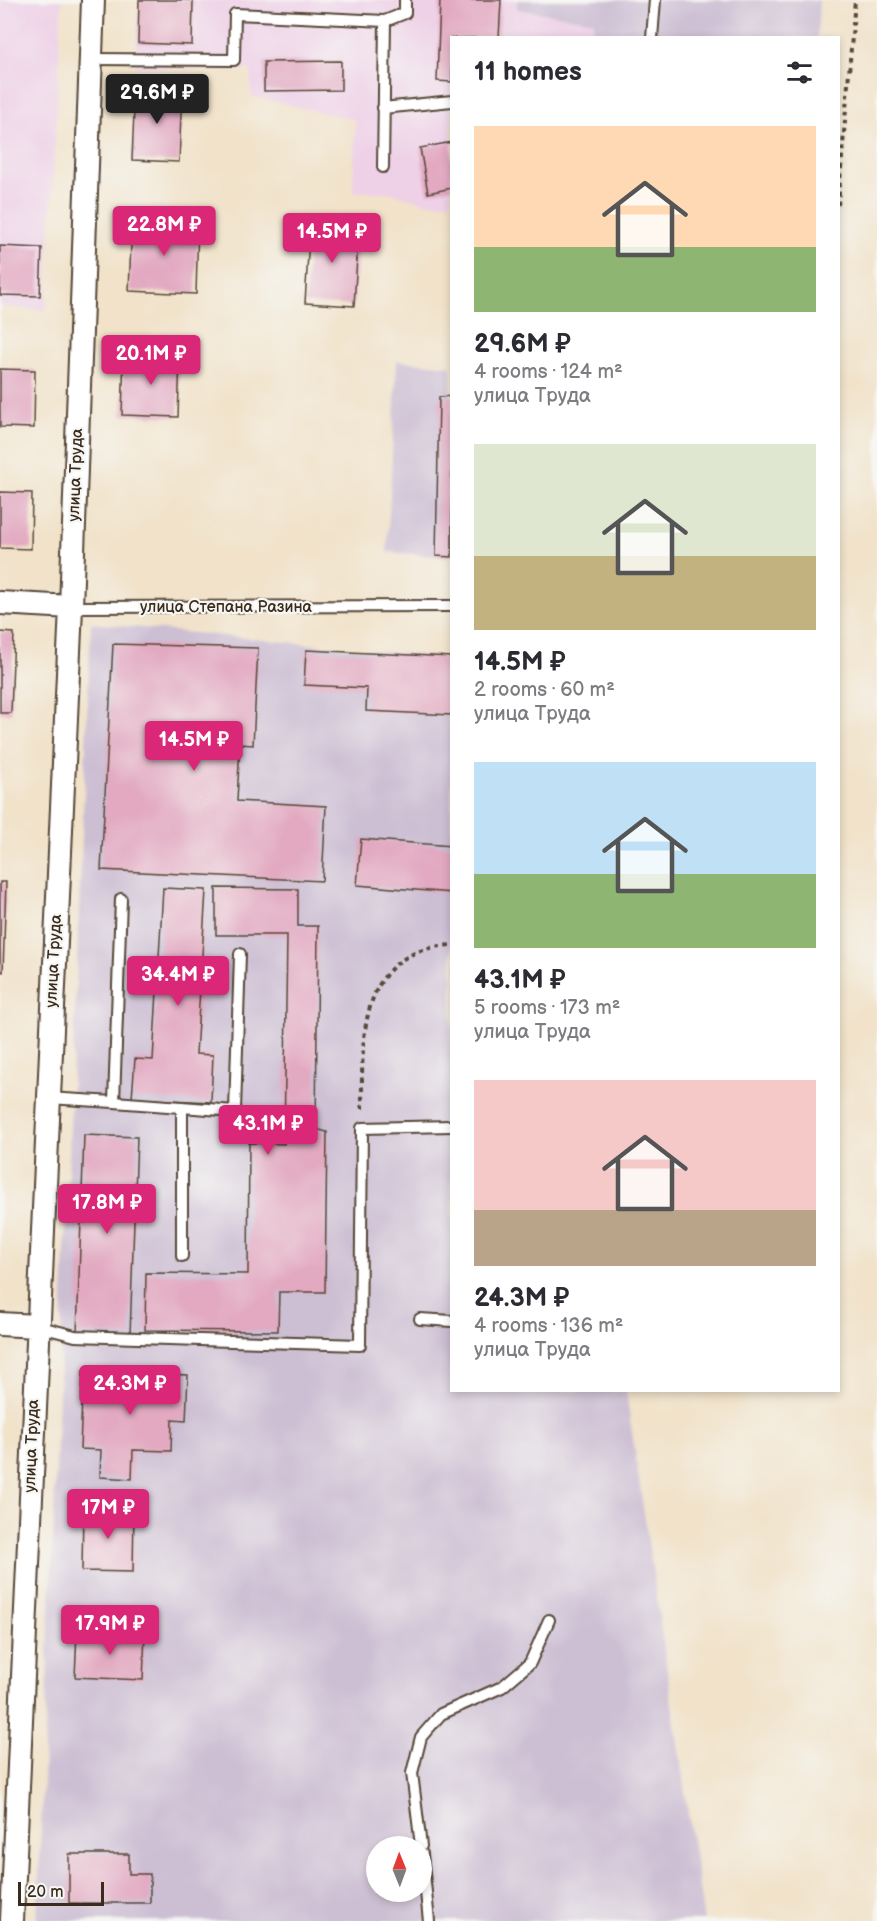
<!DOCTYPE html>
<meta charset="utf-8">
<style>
body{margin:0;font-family:"Balsamiq Sans",sans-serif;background:#f7f7f7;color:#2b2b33;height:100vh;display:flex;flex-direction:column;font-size:22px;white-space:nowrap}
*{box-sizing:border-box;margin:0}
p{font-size:20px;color:#7c7c81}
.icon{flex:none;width:33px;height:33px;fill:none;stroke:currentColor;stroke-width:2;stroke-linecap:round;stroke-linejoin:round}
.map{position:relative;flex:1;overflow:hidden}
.side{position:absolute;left:450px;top:36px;width:390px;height:1356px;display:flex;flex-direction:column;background:#fff;border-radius:0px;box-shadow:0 3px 9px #0003}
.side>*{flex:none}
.needle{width:39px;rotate:359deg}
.tools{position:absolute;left:366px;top:1836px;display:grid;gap:12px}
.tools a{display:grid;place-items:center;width:66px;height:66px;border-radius:50%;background:#fff;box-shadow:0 3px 9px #0003;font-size:30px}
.scale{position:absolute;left:18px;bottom:15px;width:86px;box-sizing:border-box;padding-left:6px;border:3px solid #3b2a1e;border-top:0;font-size:16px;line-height:21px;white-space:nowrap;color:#3b2a1e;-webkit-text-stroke:4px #f6f6f2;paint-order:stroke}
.price{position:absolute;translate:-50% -51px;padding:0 14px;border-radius:6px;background:#db2777;color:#fff;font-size:20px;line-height:39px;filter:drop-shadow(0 2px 3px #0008)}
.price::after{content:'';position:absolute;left:50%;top:36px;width:18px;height:14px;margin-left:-9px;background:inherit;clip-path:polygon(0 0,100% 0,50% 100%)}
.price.on{background:#222;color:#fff}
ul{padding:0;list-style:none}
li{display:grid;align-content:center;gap:12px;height:318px;padding:0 24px}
li span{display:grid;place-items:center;height:186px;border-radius:0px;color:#555}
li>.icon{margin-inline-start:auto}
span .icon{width:108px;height:108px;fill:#fffc;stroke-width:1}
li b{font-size:26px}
h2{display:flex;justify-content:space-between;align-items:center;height:72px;padding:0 24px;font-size:26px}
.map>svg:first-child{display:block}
</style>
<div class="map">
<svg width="877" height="1921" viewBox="0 0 877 1921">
<rect width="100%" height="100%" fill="#f6f6f2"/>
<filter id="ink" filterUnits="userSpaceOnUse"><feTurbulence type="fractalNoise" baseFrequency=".0167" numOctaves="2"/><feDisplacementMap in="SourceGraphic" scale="12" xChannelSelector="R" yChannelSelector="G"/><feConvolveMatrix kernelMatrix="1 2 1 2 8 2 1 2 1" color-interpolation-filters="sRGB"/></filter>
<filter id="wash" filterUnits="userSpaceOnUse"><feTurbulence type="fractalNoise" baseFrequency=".008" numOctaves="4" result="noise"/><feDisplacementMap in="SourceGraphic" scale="24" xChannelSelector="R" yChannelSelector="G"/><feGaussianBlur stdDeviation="1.35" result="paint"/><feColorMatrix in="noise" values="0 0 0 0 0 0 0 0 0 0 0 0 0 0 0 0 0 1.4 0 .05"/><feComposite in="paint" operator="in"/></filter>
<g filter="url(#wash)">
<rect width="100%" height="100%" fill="#f1e2c9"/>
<path fill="#eed0e7" d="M 0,0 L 62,0 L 46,310 L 0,307 Z
M 139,0 L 517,0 L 517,9 L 594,21 L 593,37 L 452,38 L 451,203 L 428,203 L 389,192 L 353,192 L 355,120 L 251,96 L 251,70 L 135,67 Z"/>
<path fill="#ccbed3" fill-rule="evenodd" d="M 517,0 L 819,0 L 817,38 L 593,37 L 594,21 L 517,9 Z
M 397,361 L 451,366 L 451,557 L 387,552 Z
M 91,623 L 451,658 L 452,1390 L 626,1391 L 704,1921 L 37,1921 ZM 376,1846 L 422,1846 L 422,1892 L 376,1892 Z"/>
<g id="blocks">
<path fill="#e2a9c1" d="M 139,0 L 193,0 L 192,45 L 138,43 Z
M 440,0 L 501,0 L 499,38 L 452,38 L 452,82 L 437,81 Z
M 341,61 L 341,90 L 264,91 L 264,62 Z
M 135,88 L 182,90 L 179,162 L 132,160 Z
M 452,142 L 452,188 L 428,193 L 420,148 Z
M 132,220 L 198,223 L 196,294 L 129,291 Z
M 310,221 L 359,224 L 354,306 L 305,303 Z
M 0,246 L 42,248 L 40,296 L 0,295 Z
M 124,354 L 180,356 L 178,417 L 122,415 Z
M 0,369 L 35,370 L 34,428 L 0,427 Z
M 452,396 L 452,557 L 436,556 L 439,397 Z
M 0,492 L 32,493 L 31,549 L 0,548 Z
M 0,632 L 14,633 L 11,713 L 0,713 Z
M 113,644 L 258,648 L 253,745 L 240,744 L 237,801 L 326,806 L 322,881 L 101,870 Z
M 306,650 L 452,657 L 452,715 L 366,711 L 367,688 L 304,685 Z
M 361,839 L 452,846 L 452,893 L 357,885 Z
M 0,882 L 6,882 L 3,972 L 0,971 Z
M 163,888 L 206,890 L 196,1054 L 213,1055 L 211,1102 L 132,1098 L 135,1059 L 153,1060 Z
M 216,888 L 298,889 L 298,926 L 318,926 L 316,1129 L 327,1132 L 325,1292 L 279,1292 L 278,1331 L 145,1330 L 146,1273 L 248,1274 L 249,1143 L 284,1144 L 287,935 L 216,935 Z
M 84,1135 L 137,1137 L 130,1335 L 77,1333 Z
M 83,1371 L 188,1375 L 186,1421 L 172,1420 L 171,1451 L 133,1450 L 132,1479 L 100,1477 L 101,1450 L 80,1449 Z
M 83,1508 L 134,1510 L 133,1572 L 82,1571 Z
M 77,1632 L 145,1634 L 143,1680 L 75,1677 Z
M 69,1854 L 129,1854 L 129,1874 L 150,1874 L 150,1903 L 69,1903 Z"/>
</g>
</g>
<g filter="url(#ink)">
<use href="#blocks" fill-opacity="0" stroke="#564638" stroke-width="1.5"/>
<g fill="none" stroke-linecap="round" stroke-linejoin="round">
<defs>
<path id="lane" d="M 385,21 L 405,13 L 405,0
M 652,38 L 655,0
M 91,59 L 234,60 L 235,14 L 385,21 L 383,167
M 383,108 L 452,101
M 71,607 L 452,606
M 48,1098 L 114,1102 L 121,899
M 114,1102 L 235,1111 L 240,954
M 182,1107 L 182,1256
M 420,1319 L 452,1321
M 37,1326 L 75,1336 L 360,1345 L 362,1128 L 452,1126
M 421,1846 L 412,1773 L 421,1737 L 441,1714 L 502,1687 L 530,1663 L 549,1620
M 422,1854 L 429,1921"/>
<path id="street" d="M 0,603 L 71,607
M 0,1324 L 37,1326
M 12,1921 L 71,607 L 93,0"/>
</defs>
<use href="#lane" stroke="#564638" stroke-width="14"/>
<use href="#street" stroke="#564638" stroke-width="26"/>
<path stroke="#564638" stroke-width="4" stroke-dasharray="4.5 4.5" stroke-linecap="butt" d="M 838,205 L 855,0
M 362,1109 C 362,1039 357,950 452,945"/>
<use href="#lane" stroke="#fff" stroke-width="10"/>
<use href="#street" stroke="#fff" stroke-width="22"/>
</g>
</g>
<g text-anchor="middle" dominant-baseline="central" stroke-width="4.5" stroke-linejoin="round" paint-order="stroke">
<g font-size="16" fill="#3b2a1e" stroke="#f6f6f2">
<text transform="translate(76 475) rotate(-88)">улица Труда</text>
<text x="226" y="607">улица Степана Разина</text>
<text transform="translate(54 961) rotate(-87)">улица Труда</text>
<text transform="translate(32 1446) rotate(-88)">улица Труда</text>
</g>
</g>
</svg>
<div class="tools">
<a><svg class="needle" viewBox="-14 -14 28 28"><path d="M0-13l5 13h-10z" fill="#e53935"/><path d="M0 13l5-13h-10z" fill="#7c7c81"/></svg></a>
</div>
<div class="scale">20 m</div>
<b class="price on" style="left:157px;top:125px">29.6M ₽</b>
<b class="price" style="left:164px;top:257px">22.8M ₽</b>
<b class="price" style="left:332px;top:264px">14.5M ₽</b>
<b class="price" style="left:151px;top:386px">20.1M ₽</b>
<b class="price" style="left:194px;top:772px">14.5M ₽</b>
<b class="price" style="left:178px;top:1007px">34.4M ₽</b>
<b class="price" style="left:268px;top:1156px">43.1M ₽</b>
<b class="price" style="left:107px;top:1235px">17.8M ₽</b>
<b class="price" style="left:130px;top:1416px">24.3M ₽</b>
<b class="price" style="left:108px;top:1540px">17M ₽</b>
<b class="price" style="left:110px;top:1656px">17.9M ₽</b>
<section class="side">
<h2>11 homes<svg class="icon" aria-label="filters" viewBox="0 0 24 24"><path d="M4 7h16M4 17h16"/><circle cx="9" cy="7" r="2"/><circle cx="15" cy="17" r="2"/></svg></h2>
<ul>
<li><span style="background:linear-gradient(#ffd9b3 65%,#8fb573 0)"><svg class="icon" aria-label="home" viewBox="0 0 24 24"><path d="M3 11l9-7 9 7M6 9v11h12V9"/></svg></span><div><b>29.6M ₽</b><p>4 rooms · 124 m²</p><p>улица Труда</p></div></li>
<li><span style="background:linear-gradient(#dfe7d0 60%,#c2b280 0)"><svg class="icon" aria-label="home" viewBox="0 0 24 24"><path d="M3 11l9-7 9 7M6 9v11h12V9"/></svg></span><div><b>14.5M ₽</b><p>2 rooms · 60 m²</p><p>улица Труда</p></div></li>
<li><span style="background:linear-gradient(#bfe0f5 60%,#8fb573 0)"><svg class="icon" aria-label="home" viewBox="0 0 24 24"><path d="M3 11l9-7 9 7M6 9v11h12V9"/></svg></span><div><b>43.1M ₽</b><p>5 rooms · 173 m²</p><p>улица Труда</p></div></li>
<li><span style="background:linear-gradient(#f6c9c9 70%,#b9a48a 0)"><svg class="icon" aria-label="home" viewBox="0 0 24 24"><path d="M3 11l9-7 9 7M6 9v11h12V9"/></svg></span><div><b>24.3M ₽</b><p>4 rooms · 136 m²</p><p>улица Труда</p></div></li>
</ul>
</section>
</div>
